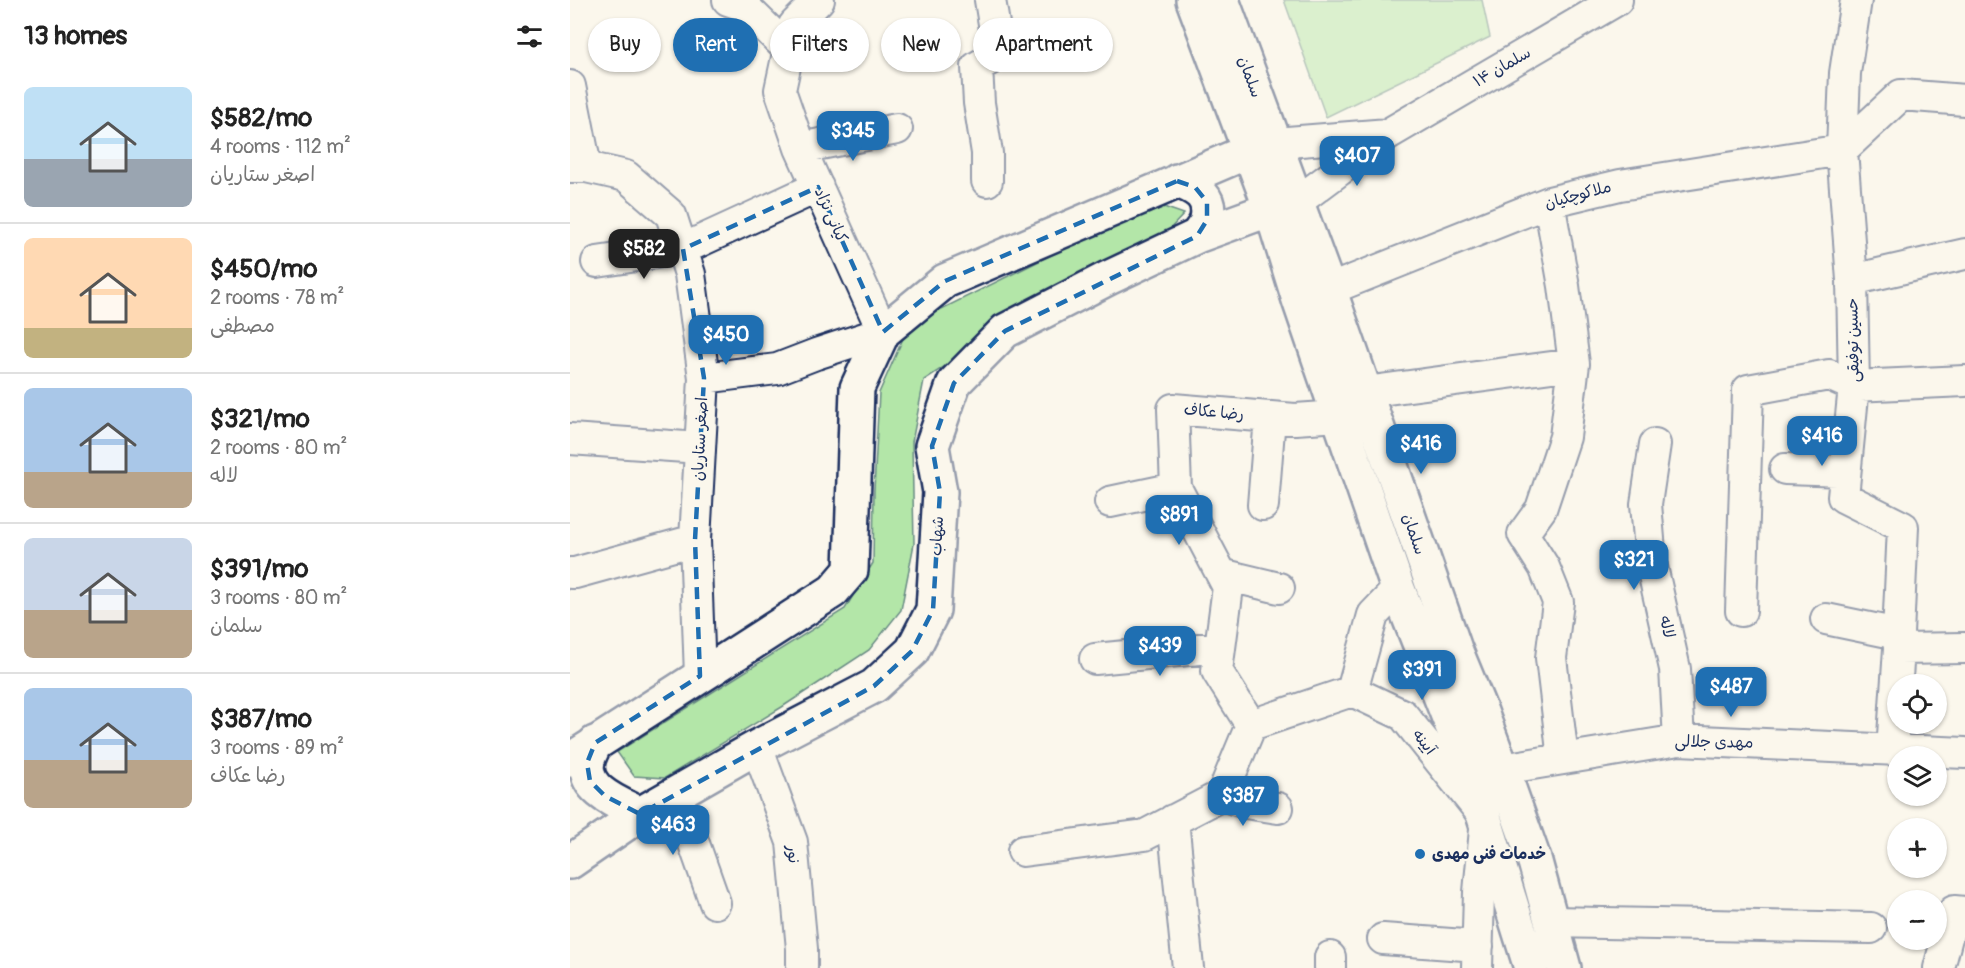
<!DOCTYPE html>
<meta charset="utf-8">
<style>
body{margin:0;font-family:Pangolin,"Playpen Sans Arabic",sans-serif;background:#f6f6f6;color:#222;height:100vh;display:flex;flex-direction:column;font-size:22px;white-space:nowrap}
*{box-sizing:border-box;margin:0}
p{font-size:20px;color:#767676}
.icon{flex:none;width:33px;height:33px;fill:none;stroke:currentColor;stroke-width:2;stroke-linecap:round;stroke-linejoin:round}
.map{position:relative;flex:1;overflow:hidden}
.side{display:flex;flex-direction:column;background:#fff;width:570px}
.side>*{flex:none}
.banner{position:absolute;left:18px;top:18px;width:570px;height:54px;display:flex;gap:12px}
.tools{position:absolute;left:1317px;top:674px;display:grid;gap:12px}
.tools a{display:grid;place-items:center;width:60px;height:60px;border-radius:50%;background:#fff;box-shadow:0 2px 4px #0004;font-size:30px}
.price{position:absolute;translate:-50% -51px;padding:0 14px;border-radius:12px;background:#1f6fb2;color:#fff;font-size:20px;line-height:39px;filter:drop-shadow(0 2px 3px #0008)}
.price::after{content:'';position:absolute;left:50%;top:36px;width:18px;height:14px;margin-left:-9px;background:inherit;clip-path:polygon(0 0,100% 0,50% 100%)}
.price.active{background:#222;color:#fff}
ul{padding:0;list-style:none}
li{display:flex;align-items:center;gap:18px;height:150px;padding:0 24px}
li+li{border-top:2px solid #e0e0e0}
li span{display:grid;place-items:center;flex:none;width:168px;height:120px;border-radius:9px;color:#555}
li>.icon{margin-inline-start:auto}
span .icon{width:72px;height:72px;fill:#fffc;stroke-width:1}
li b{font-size:26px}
h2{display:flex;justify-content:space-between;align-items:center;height:72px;padding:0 24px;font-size:26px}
.pill{padding:0 21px;border-radius:27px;background:#fff;box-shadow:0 2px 4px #0004;font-size:21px;line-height:54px}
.pill.active{background:#1f6fb2;color:#fff}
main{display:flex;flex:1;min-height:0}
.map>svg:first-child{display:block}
</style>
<main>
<section class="side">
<h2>13 homes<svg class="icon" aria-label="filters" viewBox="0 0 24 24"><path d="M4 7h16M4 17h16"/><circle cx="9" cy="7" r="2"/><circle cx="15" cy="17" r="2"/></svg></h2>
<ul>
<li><span style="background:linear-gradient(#bfe0f5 60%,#9aa5b1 0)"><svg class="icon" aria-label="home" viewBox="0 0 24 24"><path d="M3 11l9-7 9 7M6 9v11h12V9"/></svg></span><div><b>$582/mo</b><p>4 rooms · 112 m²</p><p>اصغر ستاریان</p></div></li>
<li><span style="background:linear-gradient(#ffd9b3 75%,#c2b280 0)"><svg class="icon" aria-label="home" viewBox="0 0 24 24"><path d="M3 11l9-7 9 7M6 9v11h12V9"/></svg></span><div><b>$450/mo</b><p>2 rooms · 78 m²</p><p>مصطفی</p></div></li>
<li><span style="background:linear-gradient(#a9c7e8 70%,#b9a48a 0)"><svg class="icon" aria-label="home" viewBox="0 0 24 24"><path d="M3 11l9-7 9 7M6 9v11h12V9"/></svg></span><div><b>$321/mo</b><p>2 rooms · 80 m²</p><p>لاله</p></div></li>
<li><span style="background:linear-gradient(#c9d6e8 60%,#b9a48a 0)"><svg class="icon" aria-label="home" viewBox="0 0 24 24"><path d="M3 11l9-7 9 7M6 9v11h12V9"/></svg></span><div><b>$391/mo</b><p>3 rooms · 80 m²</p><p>سلمان</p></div></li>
<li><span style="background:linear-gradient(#a9c7e8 60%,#b9a48a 0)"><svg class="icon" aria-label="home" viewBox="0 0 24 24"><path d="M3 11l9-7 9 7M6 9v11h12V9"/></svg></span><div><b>$387/mo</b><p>3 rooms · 89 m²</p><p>رضا عکاف</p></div></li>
</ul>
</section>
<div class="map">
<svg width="1395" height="968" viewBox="0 0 1395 968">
<rect width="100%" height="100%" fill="#fbf7ec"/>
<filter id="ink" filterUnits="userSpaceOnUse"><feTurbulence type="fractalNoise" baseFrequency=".0167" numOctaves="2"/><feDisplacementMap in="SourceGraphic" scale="12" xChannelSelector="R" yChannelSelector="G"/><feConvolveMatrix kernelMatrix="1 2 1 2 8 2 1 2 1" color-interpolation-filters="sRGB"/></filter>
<g filter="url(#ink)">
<path fill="#b3e6a8" stroke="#678a83" stroke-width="1.5" d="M 714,0 L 912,0 L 920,37 L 756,117 Z
M 585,204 L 614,214 L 597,232 L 462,309 L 354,380 L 342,442 L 344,544 L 331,610 L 299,650 L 212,707 L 95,778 L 64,776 L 47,752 L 275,609 L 303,563 L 304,490 L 309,393 L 339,325 Z"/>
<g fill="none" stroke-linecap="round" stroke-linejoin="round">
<defs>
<path id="minor" d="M 158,0 L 173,5 L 218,49
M 1286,0 L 1275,73 L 1272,150 L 1282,280 L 1284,386 L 1273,497 L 1333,527 L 1328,634 L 1329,649 L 1322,750
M 0,86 L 16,167
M 705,143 L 818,134
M 230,148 L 327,129
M 1272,150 L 1331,95 L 1395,100
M 0,167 L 16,167 L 56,176 L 101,215 L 120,274 L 134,378 L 125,540 L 130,676
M 417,181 L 417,153 L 409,103 L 407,67 L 429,54 L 420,0
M 727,202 L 818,134 L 1047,0
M 979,202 L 994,286 L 1004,364 L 995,437 L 971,509 L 953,534 L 974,567 L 988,602 L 981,658 L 993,759
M 27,262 L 113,249 L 248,187
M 1282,280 L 1395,254
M 758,290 L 979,202 L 1050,185 L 1272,150
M 134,378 L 207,369 L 246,354 L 313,332 L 230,148 L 210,90 L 224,25 L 249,0
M 795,392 L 1004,364
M 770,416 L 725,419 L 603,409 L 606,488 L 658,587 L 647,671 L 681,725 L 782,691
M 0,439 L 130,448
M 1085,444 L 1076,504 L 1081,562 L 1105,669 L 1109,740
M 1215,469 L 1275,471
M 540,502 L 606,488
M 693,505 L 700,417
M 0,573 L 5,573 L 125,540
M 651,574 L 709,588
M 828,589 L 803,615 L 782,691 L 833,715 L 916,819 L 909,892 L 907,968
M 1171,611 L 1178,390 L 1259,375 L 1284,386 L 1395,381
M 1256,619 L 1328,634
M 1329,649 L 1395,648
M 525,659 L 650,647
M 187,747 L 222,842 L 232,949 L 232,968
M 932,769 L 1109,740 L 1395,753
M 106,793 L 145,903
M 652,795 L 675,803 L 708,808
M 603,820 L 618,968
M 453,851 L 575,835 L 652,795 L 681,725
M 981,922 L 1301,928
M 813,939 L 908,946
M 760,968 L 760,957
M 1369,968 L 1384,911 L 1395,912"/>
<path id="tertiary" d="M 607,181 C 625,187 642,196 637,219 C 636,225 630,231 627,236
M 25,743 C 23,749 19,755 18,761 C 11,790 50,804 70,814
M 0,760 L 263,591 L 281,570 L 287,388 L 313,332 L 375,281 L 679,151
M 0,862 L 70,814 L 187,747 L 304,686 L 342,651 L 363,610 L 370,492 L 362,446 L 384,383 L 435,331 L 538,278 L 627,236 L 701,209"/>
<path id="secondary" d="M 623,0 L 701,209 L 729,300 L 828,589 L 899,769 L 961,968
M 652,0 L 764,303 L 885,649 L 911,712 L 932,769 L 965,862 L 994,968"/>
</defs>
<use href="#minor" stroke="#1b2f5e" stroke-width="34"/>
<use href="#tertiary" stroke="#1b2f5e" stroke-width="38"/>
<use href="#secondary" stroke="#1b2f5e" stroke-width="38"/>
<use href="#minor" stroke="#fbf7ec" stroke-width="30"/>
<use href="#tertiary" stroke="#fbf7ec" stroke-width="33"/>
<use href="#secondary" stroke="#fbf7ec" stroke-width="33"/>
</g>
</g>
<path d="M0 0H1395V968H0ZM 607,181 L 625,187 L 637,202 L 637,220 L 627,236 L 435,331 L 384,383 L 362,446 L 370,492 L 363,610 L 342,651 L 304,686 L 70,814 L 35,796 L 20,781 L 17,763 L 25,743 L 130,676 L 125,540 L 134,378 L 113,249 L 248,187 L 313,332 L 375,281 Z" fill="#fbf7ec" fill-opacity=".55" fill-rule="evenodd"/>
<path fill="none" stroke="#1f6fb2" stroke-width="4.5" stroke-dasharray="12 8" stroke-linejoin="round" d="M 607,181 L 625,187 L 637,202 L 637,220 L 627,236 L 435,331 L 384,383 L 362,446 L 370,492 L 363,610 L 342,651 L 304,686 L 70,814 L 35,796 L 20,781 L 17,763 L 25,743 L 130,676 L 125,540 L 134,378 L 113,249 L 248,187 L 313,332 L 375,281 Z"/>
<circle fill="#1f6fb2" stroke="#fbf7ec" stroke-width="2" cx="850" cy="854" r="6"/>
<g text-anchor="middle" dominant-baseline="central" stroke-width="4.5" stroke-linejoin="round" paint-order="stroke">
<g font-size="16" fill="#1b2f5e" stroke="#fbf7ec">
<text transform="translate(932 67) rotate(-30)">سلمان ۱۴</text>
<text transform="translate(680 77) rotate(70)">سلمان</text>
<text transform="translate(1008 195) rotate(-15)">ملاکوچکیان</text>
<text transform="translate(261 215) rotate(66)">کیانی نژاد</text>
<text transform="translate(1283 340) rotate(-91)">حسین توفیقی</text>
<text transform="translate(644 412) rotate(5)">رضا عکاف</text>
<text transform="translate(130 439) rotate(-87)">اصغر ستاریان</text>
<text transform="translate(844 534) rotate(71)">سلمان</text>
<text transform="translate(367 536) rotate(-87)">شهاب</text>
<text transform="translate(1097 627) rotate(78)">لاله</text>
<text transform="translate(854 742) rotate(52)">آیینه</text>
<text transform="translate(1144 742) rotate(1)">مهدی جلالی</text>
<text transform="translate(223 854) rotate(83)">نور</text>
</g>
<g font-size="16" font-weight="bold" fill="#1b2f5e" stroke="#fbf7ec" text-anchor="start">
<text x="862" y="854">خدمات فنی مهدی</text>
</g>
</g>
</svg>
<div class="tools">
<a><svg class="icon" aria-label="locate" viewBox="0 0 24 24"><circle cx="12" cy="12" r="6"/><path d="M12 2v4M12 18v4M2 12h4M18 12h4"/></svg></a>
<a><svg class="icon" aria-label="layers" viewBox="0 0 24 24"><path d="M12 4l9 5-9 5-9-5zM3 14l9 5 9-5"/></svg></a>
<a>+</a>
<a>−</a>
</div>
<b class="price" style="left:283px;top:162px">$345</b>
<b class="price" style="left:787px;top:187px">$407</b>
<b class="price active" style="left:74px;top:280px">$582</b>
<b class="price" style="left:156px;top:366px">$450</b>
<b class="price" style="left:1252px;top:467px">$416</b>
<b class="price" style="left:851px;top:475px">$416</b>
<b class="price" style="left:609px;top:546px">$891</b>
<b class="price" style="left:1064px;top:591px">$321</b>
<b class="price" style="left:590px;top:677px">$439</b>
<b class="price" style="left:852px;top:701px">$391</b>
<b class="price" style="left:1161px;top:718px">$487</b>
<b class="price" style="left:673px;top:827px">$387</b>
<b class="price" style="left:103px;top:856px">$463</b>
<div class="banner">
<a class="pill">Buy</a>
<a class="pill active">Rent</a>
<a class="pill">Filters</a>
<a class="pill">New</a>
<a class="pill">Apartment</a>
</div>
</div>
</main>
